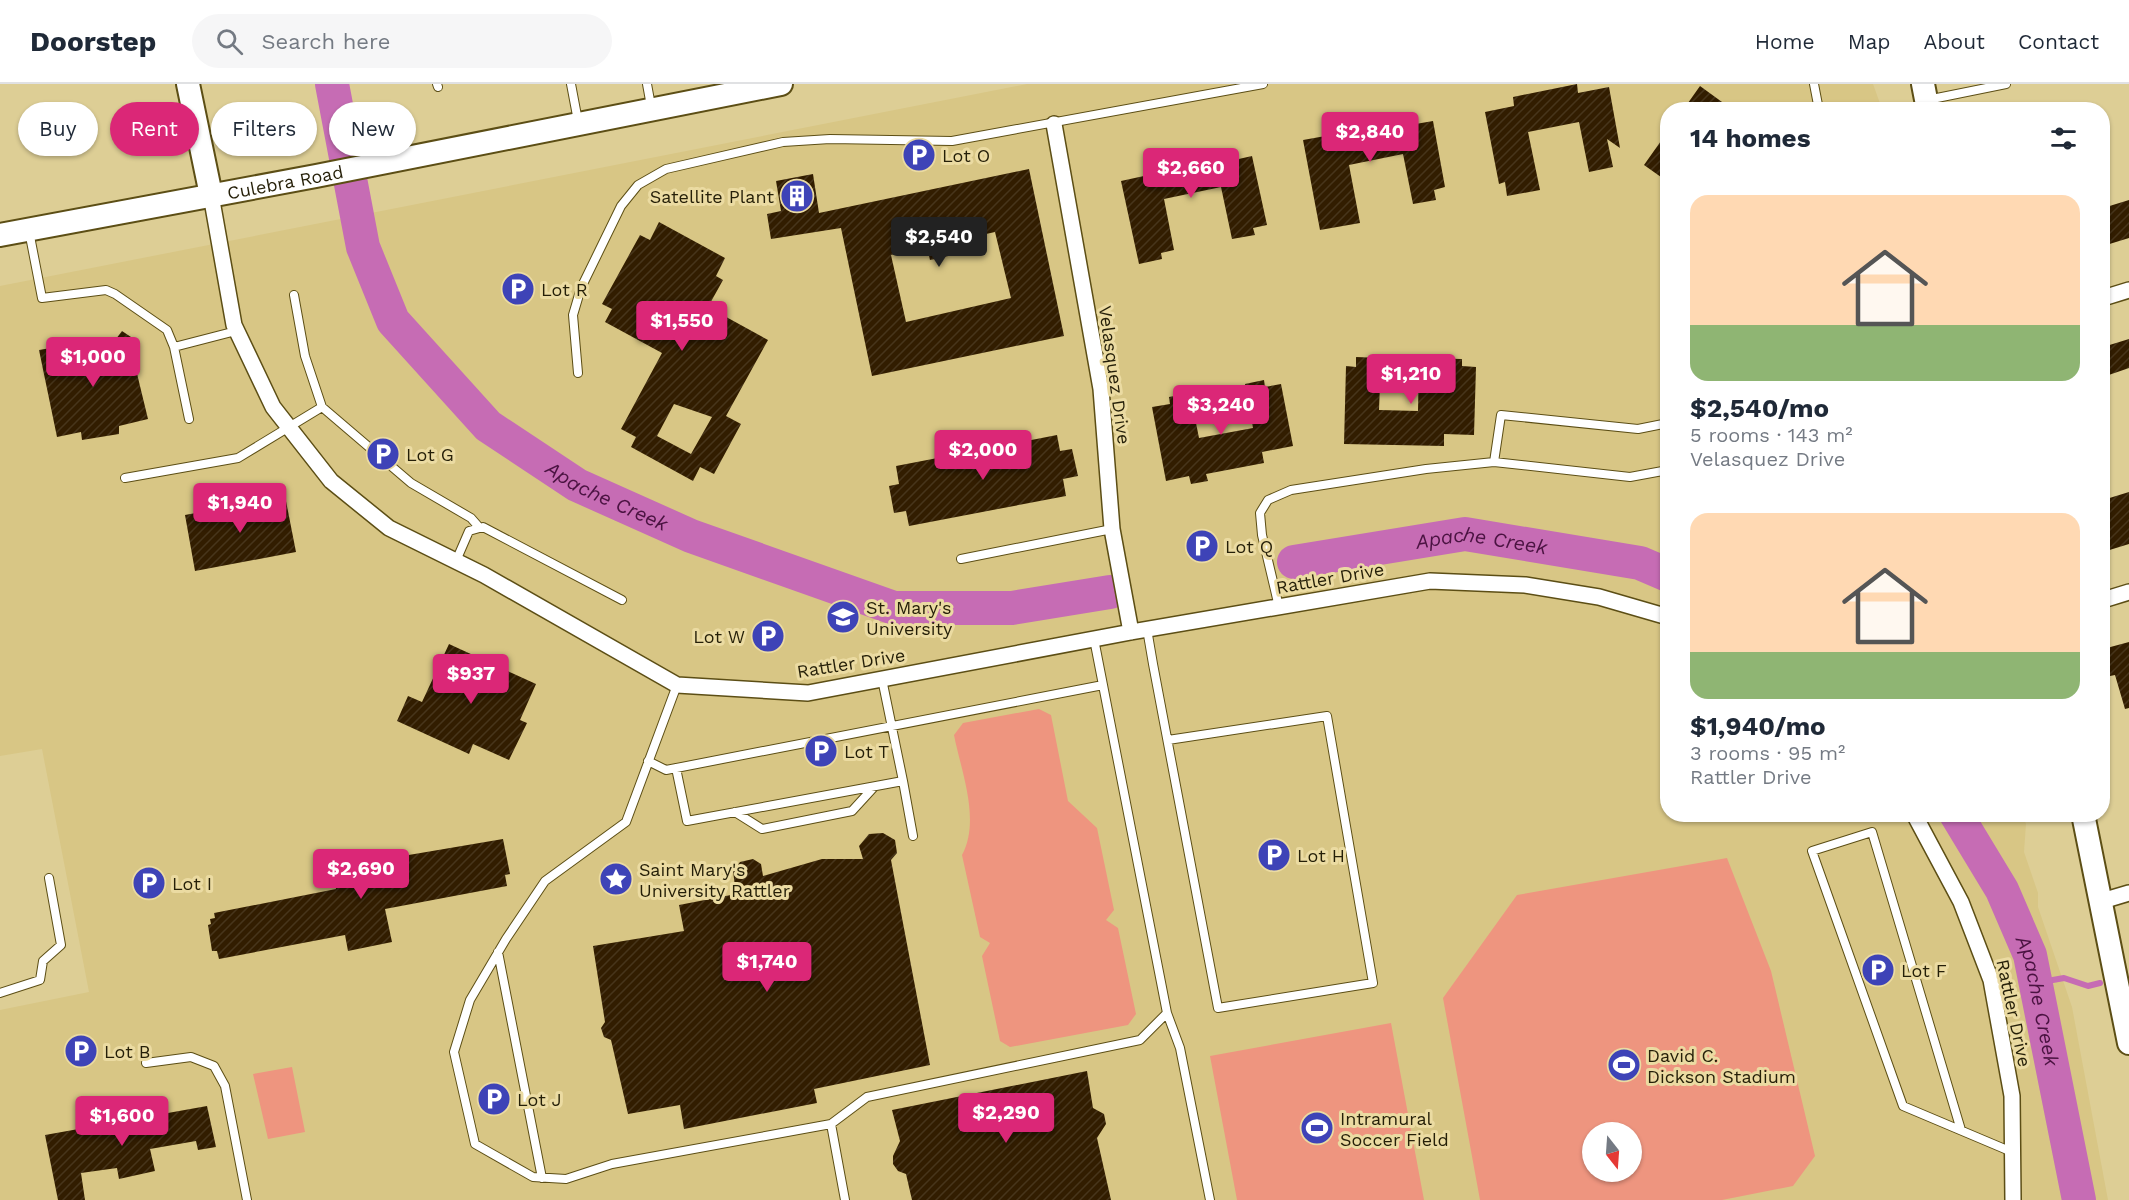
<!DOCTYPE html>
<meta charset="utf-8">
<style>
body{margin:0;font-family:"Work Sans",sans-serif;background:#f6f6f7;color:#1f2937;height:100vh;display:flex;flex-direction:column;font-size:22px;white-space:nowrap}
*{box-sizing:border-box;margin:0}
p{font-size:20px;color:#747a83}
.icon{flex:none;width:33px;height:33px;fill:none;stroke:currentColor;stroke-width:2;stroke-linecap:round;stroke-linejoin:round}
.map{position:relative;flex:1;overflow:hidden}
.panel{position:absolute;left:1660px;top:18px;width:450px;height:720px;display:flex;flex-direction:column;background:#fff;border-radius:24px;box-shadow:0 2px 4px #0004}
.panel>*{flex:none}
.top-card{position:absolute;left:18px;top:18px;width:570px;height:54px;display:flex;gap:12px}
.needle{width:39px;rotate:163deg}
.tools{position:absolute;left:1582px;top:1038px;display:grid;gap:12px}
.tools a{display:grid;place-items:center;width:60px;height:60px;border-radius:50%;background:#fff;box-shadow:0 2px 4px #0004;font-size:30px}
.price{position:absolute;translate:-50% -51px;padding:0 14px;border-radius:6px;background:#db2777;color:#fff;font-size:20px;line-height:39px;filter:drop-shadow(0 2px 3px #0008)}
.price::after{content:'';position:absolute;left:50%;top:36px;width:18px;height:14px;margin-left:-9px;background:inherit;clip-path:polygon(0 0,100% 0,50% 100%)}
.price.active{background:#222;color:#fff}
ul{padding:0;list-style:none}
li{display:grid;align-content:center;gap:12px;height:318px;padding:0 30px}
li span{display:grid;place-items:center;height:186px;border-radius:18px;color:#555}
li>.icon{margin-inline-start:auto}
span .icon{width:108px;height:108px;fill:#fffc;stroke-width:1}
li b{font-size:26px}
h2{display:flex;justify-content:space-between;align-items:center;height:72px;padding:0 30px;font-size:26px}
.tag{padding:0 21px;border-radius:27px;background:#fff;box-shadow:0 2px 4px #0004;font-size:21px;line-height:54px}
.tag.active{background:#db2777;color:#fff}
header{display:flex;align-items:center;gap:36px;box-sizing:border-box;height:84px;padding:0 30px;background:#fff;border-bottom:2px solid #e0e1e3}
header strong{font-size:28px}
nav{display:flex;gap:33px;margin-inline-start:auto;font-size:21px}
.search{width:420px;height:54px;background:#f6f6f7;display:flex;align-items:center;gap:15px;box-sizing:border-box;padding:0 21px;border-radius:33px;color:#747a83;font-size:22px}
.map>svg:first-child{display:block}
</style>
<header>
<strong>Doorstep</strong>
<div class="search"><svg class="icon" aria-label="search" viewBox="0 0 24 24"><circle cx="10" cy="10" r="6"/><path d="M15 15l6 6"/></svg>Search here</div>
<nav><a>Home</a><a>Map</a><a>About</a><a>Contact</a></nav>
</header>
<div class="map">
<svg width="2129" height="1116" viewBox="0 0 2129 1116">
<defs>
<pattern id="building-hatch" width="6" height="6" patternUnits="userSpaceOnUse" patternTransform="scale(1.5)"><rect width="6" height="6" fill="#321d00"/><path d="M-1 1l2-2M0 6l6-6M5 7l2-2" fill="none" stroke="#47351b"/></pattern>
</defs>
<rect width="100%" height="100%" fill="#ddce95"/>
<path fill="#d8c685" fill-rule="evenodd" d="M 1027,0 L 1873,0 L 1882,25 L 1668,26 L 1668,730 L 2023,731 L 2026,740 L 2024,768 L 2038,809 L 2038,823 L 2072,923 L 2108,1116 L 0,1116 L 0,926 L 89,908 L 42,665 L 0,672 L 0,202 ZM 1593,1048 L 1632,1048 L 1632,1088 L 1593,1088 Z"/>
<path fill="#ee957f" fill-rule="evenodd" d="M 1039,625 L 1051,631 L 1068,717 L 1097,744 L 1114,826 L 1106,836 L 1118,844 L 1136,930 L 1128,941 L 1010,963 L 1000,957 L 982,872 L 990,859 L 980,853 L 962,771 C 981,736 961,687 954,651 L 963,639 Z
M 1727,774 L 1771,887 L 1815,1072 L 1793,1102 L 1722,1116 L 1480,1116 L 1443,914 L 1517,811 ZM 1593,1048 L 1632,1048 L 1632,1088 L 1593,1088 Z
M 1391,939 L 1424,1116 L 1237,1116 L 1210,972 Z
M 292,983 L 305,1048 L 268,1055 L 253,990 Z"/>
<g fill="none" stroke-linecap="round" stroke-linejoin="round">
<path stroke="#c66cb4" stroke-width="6" d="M 2036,899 L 2064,894 L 2088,902 L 2100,899"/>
<g stroke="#c66cb4" stroke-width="34">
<path id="s1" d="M 332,0 L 363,163 L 393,237 L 488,342 L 577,401 L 691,452 L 894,524 L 1012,524 L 1110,508"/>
<path id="s2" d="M 1294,478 L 1465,450 L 1640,479 L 1668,491"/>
<path id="s3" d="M 1956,730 L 2002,806 L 2030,871 L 2079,1116"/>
</g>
</g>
<path fill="url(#building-hatch)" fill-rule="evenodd" d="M 1577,0 L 1578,9 L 1609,3 L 1620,64 L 1607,55 L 1613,83 L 1589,88 L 1579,38 L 1528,48 L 1540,106 L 1507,112 L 1505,98 L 1499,100 L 1485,28 L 1514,22 L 1513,13 Z
M 1700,2 L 1733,26 L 1683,26 Z
M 1402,29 L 1404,42 L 1433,37 L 1445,103 L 1434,106 L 1436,116 L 1413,120 L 1403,70 L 1349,81 L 1360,139 L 1320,146 L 1303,56 L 1331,51 L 1330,43 Z
M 1668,47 L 1668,98 L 1644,81 Z
M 1219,67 L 1221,79 L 1252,72 L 1267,141 L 1253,144 L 1255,151 L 1232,155 L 1221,103 L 1164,115 L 1174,166 L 1161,169 L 1162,175 L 1139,180 L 1121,97 L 1153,90 L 1151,81 Z
M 1029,85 L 1064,252 L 872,292 L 841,144 L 771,155 L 767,130 L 781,127 L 776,97 L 813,90 L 819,129 ZM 995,148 L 1011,214 L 906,238 L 891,171 L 927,163 L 930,176 L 962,169 L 959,156 Z
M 2129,116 L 2129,154 L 2103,162 L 2103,124 Z
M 659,138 L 725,174 L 716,192 L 723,196 L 708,223 L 768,256 L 726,332 L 741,340 L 714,390 L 700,383 L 693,397 L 631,363 L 636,353 L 621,345 L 662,269 L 605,238 L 612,225 L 602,220 L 640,151 L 650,156 ZM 674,320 L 712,333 L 691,370 L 657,352 Z
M 122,247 L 140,259 L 132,269 L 148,335 L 119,342 L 119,350 L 82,356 L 81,348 L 57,353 L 39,266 L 92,257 L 97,280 Z
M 2129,255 L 2129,284 L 2103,293 L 2103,263 Z
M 1356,273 L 1381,274 L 1379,326 L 1418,327 L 1419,274 L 1462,275 L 1462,282 L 1476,283 L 1474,351 L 1444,350 L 1444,362 L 1344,360 L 1346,282 L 1356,283 Z
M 1264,296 L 1265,303 L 1281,300 L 1293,362 L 1262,368 L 1264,379 L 1206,390 L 1208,397 L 1191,400 L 1189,392 L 1166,397 L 1152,323 L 1170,320 L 1169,313 L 1190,309 L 1199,354 L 1253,344 L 1245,300 Z
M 1057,351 L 1060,367 L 1072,365 L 1078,392 L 1063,395 L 1066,412 L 909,442 L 906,427 L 894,429 L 889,402 L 899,400 L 896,382 Z
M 2129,408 L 2129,460 L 2103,468 L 2103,416 Z
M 285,412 L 296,468 L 195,487 L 185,431 Z
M 2129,558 L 2129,624 L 2125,625 L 2115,591 L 2110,592 L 2103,565 Z
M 449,560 L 536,600 L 520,636 L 527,639 L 509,676 L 473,660 L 469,670 L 397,637 L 408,612 L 422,618 Z
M 883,749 L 895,756 L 897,769 L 891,776 L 930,981 L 814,1005 L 817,1019 L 684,1045 L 680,1021 L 628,1030 L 611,956 L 604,953 L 601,944 L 605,938 L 593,862 L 684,847 L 679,821 L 736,810 L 733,787 L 740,778 L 753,775 L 761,780 L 763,792 L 822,775 L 863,775 L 859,762 L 869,750 Z
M 503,755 L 510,790 L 505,791 L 507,802 L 385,825 L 392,858 L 348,867 L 345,851 L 219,875 L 217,867 L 212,867 L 208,841 L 211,840 L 210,835 L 215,834 L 214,829 L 336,805 L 332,784 Z
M 1087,987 L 1093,1024 L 1104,1030 L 1106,1040 L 1097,1054 L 1111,1116 L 912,1116 L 906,1090 L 898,1087 L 893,1080 L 893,1072 L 900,1057 L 892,1026 Z
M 207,1022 L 216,1063 L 198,1066 L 196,1057 L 150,1065 L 155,1087 L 119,1095 L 117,1084 L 81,1089 L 85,1116 L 58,1116 L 45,1051 Z"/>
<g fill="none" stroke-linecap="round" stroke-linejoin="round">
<defs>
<path id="lane" d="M 437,0 L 438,3
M 571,0 L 578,37
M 647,0 L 651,22
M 1814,0 L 1819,26
M 1927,16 L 2006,0
M 29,147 L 42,214 L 106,206 L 115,210 L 167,246 L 174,263 L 236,247
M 294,211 L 305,272 L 322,323
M 174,263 L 189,335
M 578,289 L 573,231 L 581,204 L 621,122 L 638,101 L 666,85 L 783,58 L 830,55 L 952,57 L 1263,0
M 1494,378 L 1501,331 L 1638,345 L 1668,339
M 125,394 L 238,374 L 322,323 L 411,399 L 471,434 L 478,442
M 961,475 L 1112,445
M 456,477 L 469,447 L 483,443 L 622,516
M 1279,523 L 1262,451 L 1260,429 L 1268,416 L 1291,406 L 1426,385 L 1494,378 L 1630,393 L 1668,386
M 1147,545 L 1153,580 L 1218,924 L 1373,899 L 1327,632 L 1168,656
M 677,601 L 626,738 L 545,797 L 506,855 L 470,916 L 454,968 L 475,1060 L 533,1093 L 566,1095 L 612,1080 L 831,1040 L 867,1013 L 1140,956 L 1167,929 L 1094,555
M 648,677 L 666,686 L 1103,601
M 676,684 L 687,737 L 903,697 L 882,595
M 903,697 L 913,752
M 735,728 L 762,745 L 852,727 L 874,703
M 498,868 L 542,1094
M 0,909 L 40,896 L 43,877 L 61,861 L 49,794
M 1167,929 L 1180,964 L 1210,1116
M 146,979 L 191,973 L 214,982 L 225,1002 L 247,1116
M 831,1040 L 845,1116
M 1961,1046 L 1872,748 L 1812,767 L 1903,1022 L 2012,1068"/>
<path id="street" d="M 1054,40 L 1101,305 L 1112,445 L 1131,548
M 211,111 L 234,241 L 273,323 L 331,397 L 389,444 L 484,491 L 677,601 L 808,609 L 1131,548 L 1430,497 L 1525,501 L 1599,513 L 1668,533
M 2103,214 L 2129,206
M 2103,516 L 2129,508
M 1914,730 L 1961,818 L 1991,896 L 2012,1012 L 2013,1116
M 2102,817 L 2129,809"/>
<g id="secondary">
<path d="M 188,0 L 211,111"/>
<path d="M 1923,0 L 1928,26"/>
<path id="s4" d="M 0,151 L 316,92 L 781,0"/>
<path d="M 2083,730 L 2129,959"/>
</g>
</defs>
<use href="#lane" stroke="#5c4e15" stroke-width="10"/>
<use href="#street" stroke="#5c4e15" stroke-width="18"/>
<use href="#secondary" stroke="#5c4e15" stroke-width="26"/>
<use href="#lane" stroke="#fff" stroke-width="8"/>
<use href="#street" stroke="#fff" stroke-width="15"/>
<use href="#secondary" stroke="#fff" stroke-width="22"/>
</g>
<defs>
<symbol id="parking-disc" viewBox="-11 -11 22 22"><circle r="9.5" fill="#3e43b7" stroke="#ebdba2"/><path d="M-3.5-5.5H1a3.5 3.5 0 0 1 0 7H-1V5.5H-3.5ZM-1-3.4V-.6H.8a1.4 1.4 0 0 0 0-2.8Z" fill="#fff"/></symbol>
<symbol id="building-disc" viewBox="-11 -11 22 22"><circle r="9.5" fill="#3e43b7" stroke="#ebdba2"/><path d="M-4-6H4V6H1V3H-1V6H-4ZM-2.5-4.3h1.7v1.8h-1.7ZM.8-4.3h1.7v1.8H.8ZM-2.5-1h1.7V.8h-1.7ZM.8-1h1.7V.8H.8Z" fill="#fff"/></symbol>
<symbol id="university-disc" viewBox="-11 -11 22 22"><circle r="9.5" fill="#3e43b7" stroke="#ebdba2"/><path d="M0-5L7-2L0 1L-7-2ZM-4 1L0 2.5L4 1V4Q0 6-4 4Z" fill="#fff"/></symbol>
<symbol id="sight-disc" viewBox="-11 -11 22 22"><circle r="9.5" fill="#3e43b7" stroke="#ebdba2"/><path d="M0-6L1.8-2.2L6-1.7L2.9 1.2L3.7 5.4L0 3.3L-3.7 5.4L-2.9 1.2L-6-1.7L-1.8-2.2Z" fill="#fff"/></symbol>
<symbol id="stadium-disc" viewBox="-11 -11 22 22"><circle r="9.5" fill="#3e43b7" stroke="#ebdba2"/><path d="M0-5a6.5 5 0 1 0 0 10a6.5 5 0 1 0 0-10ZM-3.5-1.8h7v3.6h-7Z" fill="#fff"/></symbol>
</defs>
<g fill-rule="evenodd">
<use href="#parking-disc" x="900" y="52" width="38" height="38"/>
<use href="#building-disc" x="778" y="93" width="38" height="38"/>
<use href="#parking-disc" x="499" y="186" width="38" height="38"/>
<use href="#parking-disc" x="364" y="351" width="38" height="38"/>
<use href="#parking-disc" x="1183" y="443" width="38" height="38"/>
<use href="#university-disc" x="824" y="514" width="38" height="38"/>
<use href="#parking-disc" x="749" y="533" width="38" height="38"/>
<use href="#parking-disc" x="802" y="648" width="38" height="38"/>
<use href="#parking-disc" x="1255" y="752" width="38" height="38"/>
<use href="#sight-disc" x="597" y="776" width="38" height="38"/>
<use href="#parking-disc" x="130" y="780" width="38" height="38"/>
<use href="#parking-disc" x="1859" y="867" width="38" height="38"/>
<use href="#parking-disc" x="62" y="948" width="38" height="38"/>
<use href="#stadium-disc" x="1605" y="962" width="38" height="38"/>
<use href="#parking-disc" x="475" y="996" width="38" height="38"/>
<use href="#stadium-disc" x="1298" y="1025" width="38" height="38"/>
</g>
<g text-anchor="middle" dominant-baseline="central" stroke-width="6" stroke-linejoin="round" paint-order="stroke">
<g font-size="18" fill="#251f08" stroke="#ebdba2" text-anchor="start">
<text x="942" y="71">Lot O</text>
<text x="774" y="112" text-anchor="end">Satellite Plant</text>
<text x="541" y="205">Lot R</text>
<text x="406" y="370">Lot G</text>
<text x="1225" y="462">Lot Q</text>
<text x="866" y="523">St. Mary's<tspan x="866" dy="21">University</tspan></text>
<text x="745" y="552" text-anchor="end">Lot W</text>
<text x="844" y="667">Lot T</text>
<text x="1297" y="771">Lot H</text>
<text x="639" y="785">Saint Mary's<tspan x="639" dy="21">University Rattler</tspan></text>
<text x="172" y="799">Lot I</text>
<text x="1901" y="886">Lot F</text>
<text x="104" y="967">Lot B</text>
<text x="1647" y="971">David C.<tspan x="1647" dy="21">Dickson Stadium</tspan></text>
<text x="517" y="1015">Lot J</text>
<text x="1340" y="1034">Intramural<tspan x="1340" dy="21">Soccer Field</tspan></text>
</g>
<g font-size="18" fill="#251f08" stroke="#ebdba2">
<text stroke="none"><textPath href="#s4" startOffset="290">Culebra Road</textPath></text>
<text transform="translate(1115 291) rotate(82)">Velasquez Drive</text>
<text transform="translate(1330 494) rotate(-10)">Rattler Drive</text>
<text transform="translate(851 579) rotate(-9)">Rattler Drive</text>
<text transform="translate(2014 929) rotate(78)">Rattler Drive</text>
</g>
<g font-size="20" font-style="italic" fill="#4b1342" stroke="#ebdba2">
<text stroke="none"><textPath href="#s1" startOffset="526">Apache Creek</textPath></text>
<text stroke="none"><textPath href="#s2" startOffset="190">Apache Creek</textPath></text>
<text stroke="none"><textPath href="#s3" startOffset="206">Apache Creek</textPath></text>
</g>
</g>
</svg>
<div class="tools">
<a><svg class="needle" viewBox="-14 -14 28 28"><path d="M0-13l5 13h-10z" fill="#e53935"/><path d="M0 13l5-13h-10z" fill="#747a83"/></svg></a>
</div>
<b class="price" style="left:1370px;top:79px">$2,840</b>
<b class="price" style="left:1191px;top:115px">$2,660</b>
<b class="price active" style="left:939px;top:184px">$2,540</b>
<b class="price" style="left:682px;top:268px">$1,550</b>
<b class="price" style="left:93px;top:304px">$1,000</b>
<b class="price" style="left:1411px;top:321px">$1,210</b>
<b class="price" style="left:1221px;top:352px">$3,240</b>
<b class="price" style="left:983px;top:397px">$2,000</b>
<b class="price" style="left:240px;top:450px">$1,940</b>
<b class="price" style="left:471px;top:621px">$937</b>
<b class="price" style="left:361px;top:816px">$2,690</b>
<b class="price" style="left:767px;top:909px">$1,740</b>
<b class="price" style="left:1006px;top:1060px">$2,290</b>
<b class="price" style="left:122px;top:1063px">$1,600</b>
<div class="top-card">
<a class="tag">Buy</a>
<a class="tag active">Rent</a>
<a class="tag">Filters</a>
<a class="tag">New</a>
</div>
<section class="panel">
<h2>14 homes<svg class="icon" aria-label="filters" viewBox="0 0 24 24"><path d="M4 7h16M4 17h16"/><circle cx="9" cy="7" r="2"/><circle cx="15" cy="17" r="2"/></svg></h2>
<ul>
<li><span style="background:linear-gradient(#ffd9b3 70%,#8fb573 0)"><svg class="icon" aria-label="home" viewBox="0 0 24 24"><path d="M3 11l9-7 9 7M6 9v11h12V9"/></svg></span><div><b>$2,540/mo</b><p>5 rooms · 143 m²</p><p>Velasquez Drive</p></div></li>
<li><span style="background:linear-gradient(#ffd9b3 75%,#8fb573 0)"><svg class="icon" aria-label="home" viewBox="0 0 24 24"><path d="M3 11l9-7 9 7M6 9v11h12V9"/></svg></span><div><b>$1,940/mo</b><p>3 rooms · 95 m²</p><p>Rattler Drive</p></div></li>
</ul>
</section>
</div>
